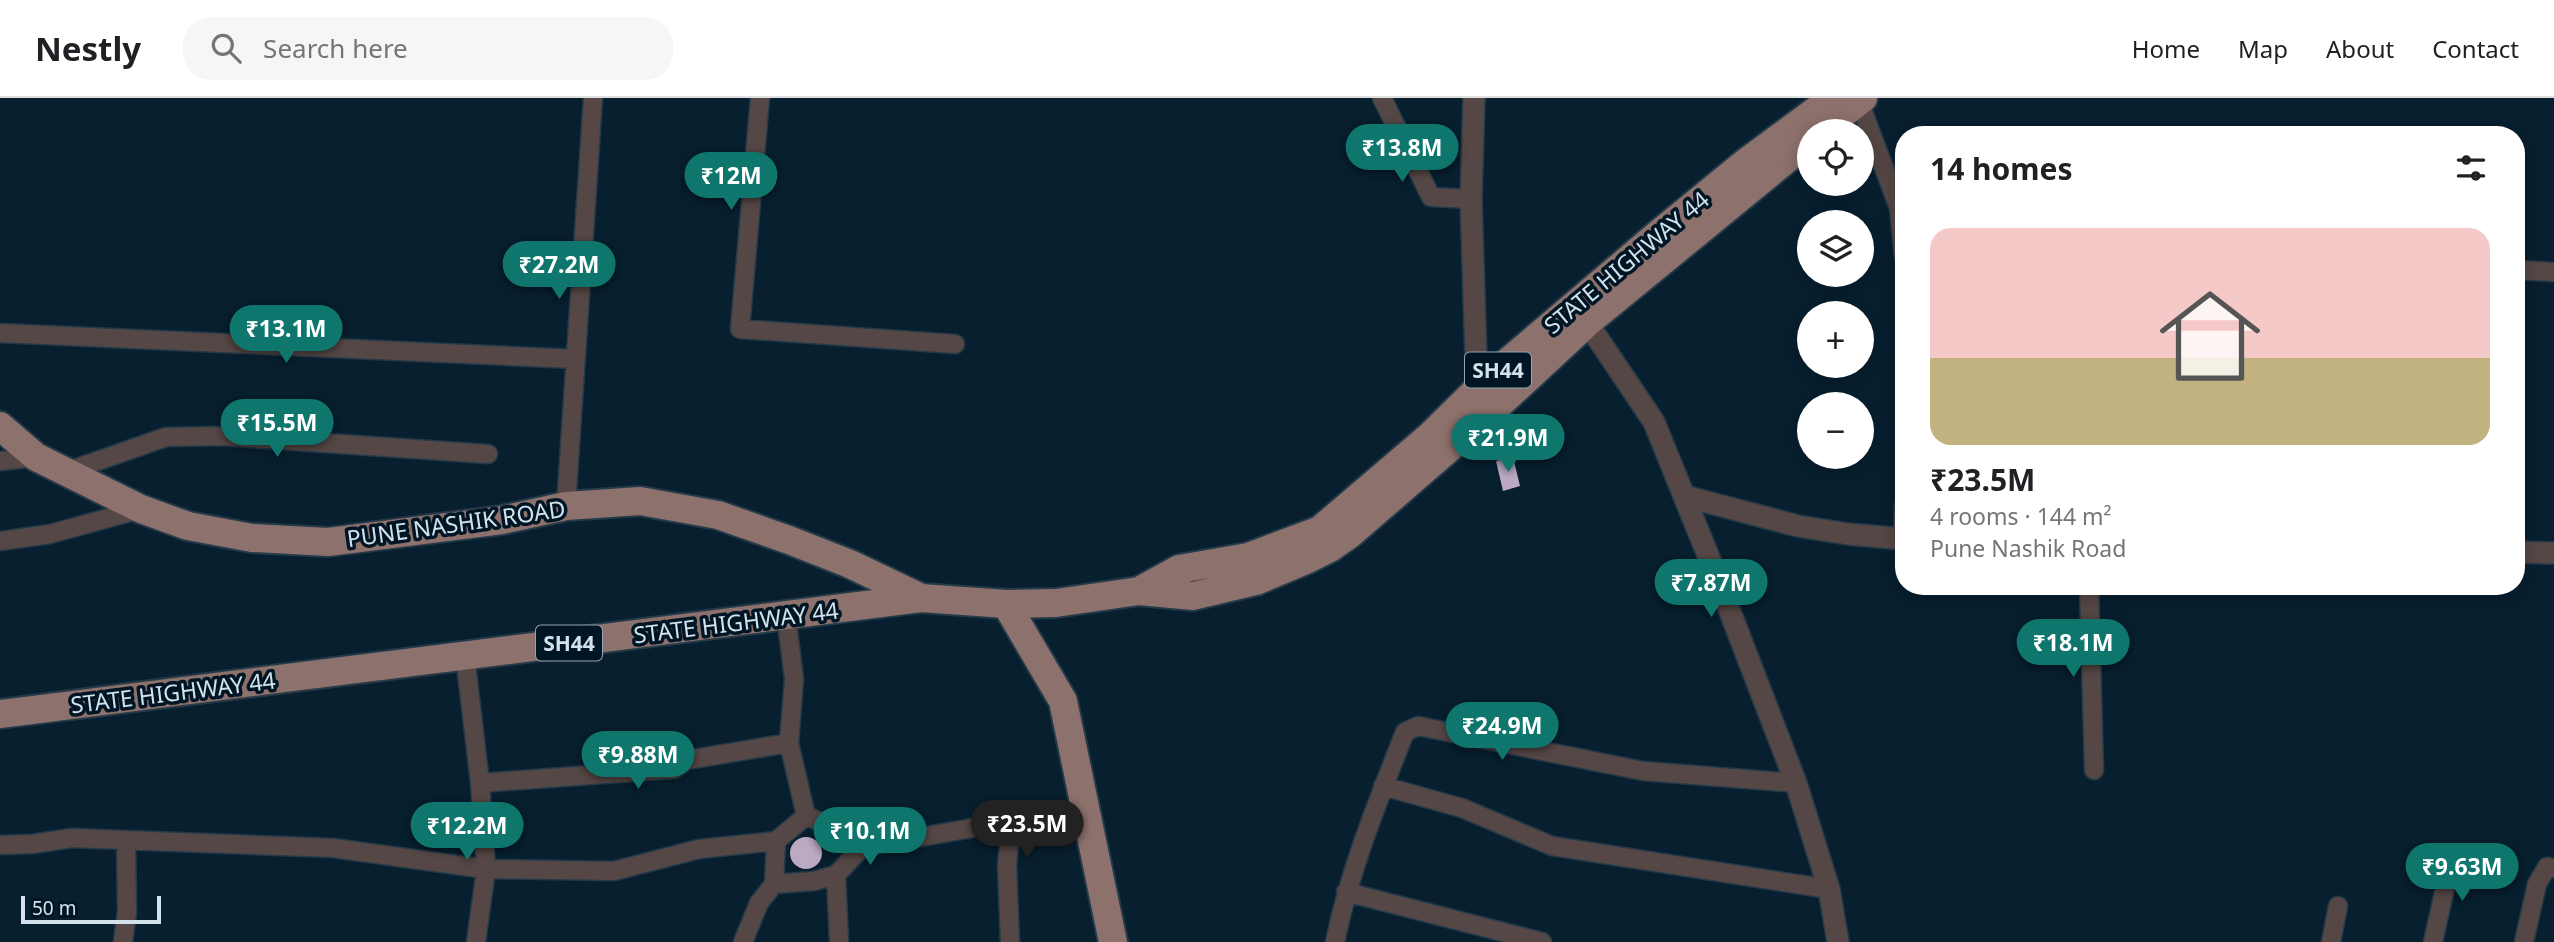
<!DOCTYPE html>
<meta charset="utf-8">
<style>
body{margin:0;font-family:"Noto Sans",sans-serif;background:#f6f6f6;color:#202124;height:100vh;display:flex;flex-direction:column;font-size:26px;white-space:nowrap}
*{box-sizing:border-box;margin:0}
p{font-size:23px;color:#757577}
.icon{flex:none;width:38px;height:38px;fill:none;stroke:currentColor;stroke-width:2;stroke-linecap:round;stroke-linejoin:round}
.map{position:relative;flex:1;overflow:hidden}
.panel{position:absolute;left:1895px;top:28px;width:630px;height:469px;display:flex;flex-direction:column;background:#fff;border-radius:28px;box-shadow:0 4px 18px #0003}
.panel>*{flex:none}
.tools{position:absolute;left:1797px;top:21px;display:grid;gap:14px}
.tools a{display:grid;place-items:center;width:77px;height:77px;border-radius:50%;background:#fff;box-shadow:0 4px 18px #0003;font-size:35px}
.scale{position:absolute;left:21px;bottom:18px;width:140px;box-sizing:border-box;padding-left:7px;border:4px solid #d3e1ec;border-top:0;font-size:19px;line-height:24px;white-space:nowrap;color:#d3e1ec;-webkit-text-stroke:5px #001625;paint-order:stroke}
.price{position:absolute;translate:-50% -60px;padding:0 16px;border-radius:24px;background:#0f766e;color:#fff;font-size:23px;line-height:46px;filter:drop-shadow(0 2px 4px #0008)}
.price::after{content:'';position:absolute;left:50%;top:42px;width:21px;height:16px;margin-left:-10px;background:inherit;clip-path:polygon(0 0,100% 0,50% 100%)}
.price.selected{background:#222;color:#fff}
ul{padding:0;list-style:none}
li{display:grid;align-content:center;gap:14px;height:371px;padding:0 35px}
li span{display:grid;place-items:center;height:217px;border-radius:21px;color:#555}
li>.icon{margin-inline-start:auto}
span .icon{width:126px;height:126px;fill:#fffc;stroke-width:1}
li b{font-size:30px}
h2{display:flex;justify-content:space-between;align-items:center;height:84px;padding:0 35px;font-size:30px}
header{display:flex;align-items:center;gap:42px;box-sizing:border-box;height:98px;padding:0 35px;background:#fff;border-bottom:2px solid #e0e0e0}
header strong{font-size:33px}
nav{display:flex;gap:38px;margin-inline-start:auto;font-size:24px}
.search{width:490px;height:63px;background:#f6f6f6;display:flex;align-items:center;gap:18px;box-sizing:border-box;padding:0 24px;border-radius:28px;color:#757577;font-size:26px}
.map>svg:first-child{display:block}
</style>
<header>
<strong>Nestly</strong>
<div class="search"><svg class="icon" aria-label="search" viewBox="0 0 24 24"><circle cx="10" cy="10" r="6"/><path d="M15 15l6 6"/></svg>Search here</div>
<nav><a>Home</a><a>Map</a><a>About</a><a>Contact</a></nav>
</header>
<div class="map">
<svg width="2554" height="844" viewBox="0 0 2554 844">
<rect width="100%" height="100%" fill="#071f2f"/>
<path fill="#bca9c3" d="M 1513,359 L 1520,388 L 1503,393 L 1496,363 Z
M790 755a16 16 0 1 1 32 0a16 16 0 1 1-32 0Z"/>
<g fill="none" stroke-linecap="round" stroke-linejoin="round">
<defs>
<path id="minor" d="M 760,0 L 740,231 L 955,246
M 1382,0 L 1431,99 L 1471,101
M 1859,3 L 1899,110 L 1904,159
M 2516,172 L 2554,174
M 0,235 L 575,261
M 0,363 L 36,359
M 66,374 L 166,339 L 223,338 L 488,356
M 566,408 L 593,0
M 1903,441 L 1904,407
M 0,443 L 50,436 L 141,411
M 2089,488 L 2094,672
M 786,517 L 794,581 L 789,645 L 806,718 L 840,732 L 862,749
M 465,558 L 480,685 L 486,771 L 476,844
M 480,685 L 674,671 L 687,662 L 789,645
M 1383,688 L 1462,710 L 1552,748 L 1829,791
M 0,747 L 32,746 L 72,740 L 333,750 L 486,771 L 614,773 L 699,751 L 776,743
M 836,777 L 839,844
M 774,786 L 776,743 L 806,718
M 1346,794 L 1542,844
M 123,844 L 127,814 L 126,742
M 743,844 L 759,805 L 774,786 L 814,783 L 836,777 L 862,749 L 967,731 L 1012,720
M 1010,844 L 1007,767 L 1012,720 L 1088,720
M 1335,844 C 1350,771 1378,703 1405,634 L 1418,628 L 1643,673 L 1796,685
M 2331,844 L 2338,808
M 2433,844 L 2452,758
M 2524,844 L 2537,786 L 2547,769 L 2554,770"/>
<path id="tertiary" d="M 1474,0 L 1471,101 L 1477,292 L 1481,297
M 1580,214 L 1654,324 L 1712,467 L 1796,685 L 1829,791 L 1838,844
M 1684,398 L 1798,428 L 1848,436 L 1904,441
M 2516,454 L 2554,455"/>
<path id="primary" d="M 1821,33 L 1863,0
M 0,328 L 36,359 L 141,411 L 188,428 L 252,440 L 328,444 L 502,422 L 566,408 L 640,403 L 718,417 L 789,442 L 850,466 L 921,500
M 1139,493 L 1179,471 L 1248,459 L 1320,432 L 1429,339 L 1489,280 L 1656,138 L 1745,65 L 1833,0
M 1006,506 L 1063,603 L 1113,844
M 0,616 L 921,500 L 1006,506 L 1056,505 L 1139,493 L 1193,498 L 1256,483 L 1308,461 L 1330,450 L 1350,436 L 1492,313 L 1588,224 L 1810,42"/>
</defs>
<use href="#minor" stroke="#243a49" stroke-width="21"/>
<use href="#tertiary" stroke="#243a49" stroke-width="24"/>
<use href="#primary" stroke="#243a49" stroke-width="32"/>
<use href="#minor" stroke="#554745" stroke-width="18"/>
<use href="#tertiary" stroke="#554745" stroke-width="21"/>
<use href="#primary" stroke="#8d716c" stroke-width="28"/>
</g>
<g text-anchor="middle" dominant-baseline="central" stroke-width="7" stroke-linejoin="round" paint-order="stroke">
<g fill="#001625" stroke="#94a4b0" stroke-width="2">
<rect x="1465" y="254.5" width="66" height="35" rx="5"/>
<rect x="536" y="527.5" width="66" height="35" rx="5"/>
</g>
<g font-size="21" font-weight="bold" fill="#d3e1ec">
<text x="1498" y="272">SH44</text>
<text x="569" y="545">SH44</text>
</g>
<g font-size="23" fill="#d3e1ec" stroke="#001625">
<text transform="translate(1626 164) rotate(-40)">STATE HIGHWAY 44</text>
<text transform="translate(456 425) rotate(-8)">PUNE NASHIK ROAD</text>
<text transform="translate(736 524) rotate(-7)">STATE HIGHWAY 44</text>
<text transform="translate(173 594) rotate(-7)">STATE HIGHWAY 44</text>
</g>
</g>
</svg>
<div class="tools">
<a><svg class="icon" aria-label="locate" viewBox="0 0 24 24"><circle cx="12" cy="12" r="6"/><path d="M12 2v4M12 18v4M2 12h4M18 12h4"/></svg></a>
<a><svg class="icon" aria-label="layers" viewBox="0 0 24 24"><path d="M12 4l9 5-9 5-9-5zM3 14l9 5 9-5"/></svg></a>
<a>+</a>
<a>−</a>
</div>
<div class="scale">50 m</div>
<b class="price" style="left:1402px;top:86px">₹13.8M</b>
<b class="price" style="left:731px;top:114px">₹12M</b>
<b class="price" style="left:559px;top:203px">₹27.2M</b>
<b class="price" style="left:286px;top:267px">₹13.1M</b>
<b class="price" style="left:277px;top:361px">₹15.5M</b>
<b class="price" style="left:1508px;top:376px">₹21.9M</b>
<b class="price" style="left:1711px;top:521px">₹7.87M</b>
<b class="price" style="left:2073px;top:581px">₹18.1M</b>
<b class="price" style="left:1502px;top:664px">₹24.9M</b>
<b class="price" style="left:638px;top:693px">₹9.88M</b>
<b class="price selected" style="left:1027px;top:762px">₹23.5M</b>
<b class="price" style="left:467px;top:764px">₹12.2M</b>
<b class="price" style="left:870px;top:769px">₹10.1M</b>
<b class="price" style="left:2462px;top:805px">₹9.63M</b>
<section class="panel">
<h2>14 homes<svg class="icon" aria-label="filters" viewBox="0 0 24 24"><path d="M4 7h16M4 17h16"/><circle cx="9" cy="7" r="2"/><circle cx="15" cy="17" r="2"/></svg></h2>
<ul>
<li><span style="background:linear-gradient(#f6c9c9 60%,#c2b280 0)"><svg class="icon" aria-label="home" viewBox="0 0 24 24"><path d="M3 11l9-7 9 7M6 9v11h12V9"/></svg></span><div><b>₹23.5M</b><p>4 rooms · 144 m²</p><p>Pune Nashik Road</p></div></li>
</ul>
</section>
</div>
